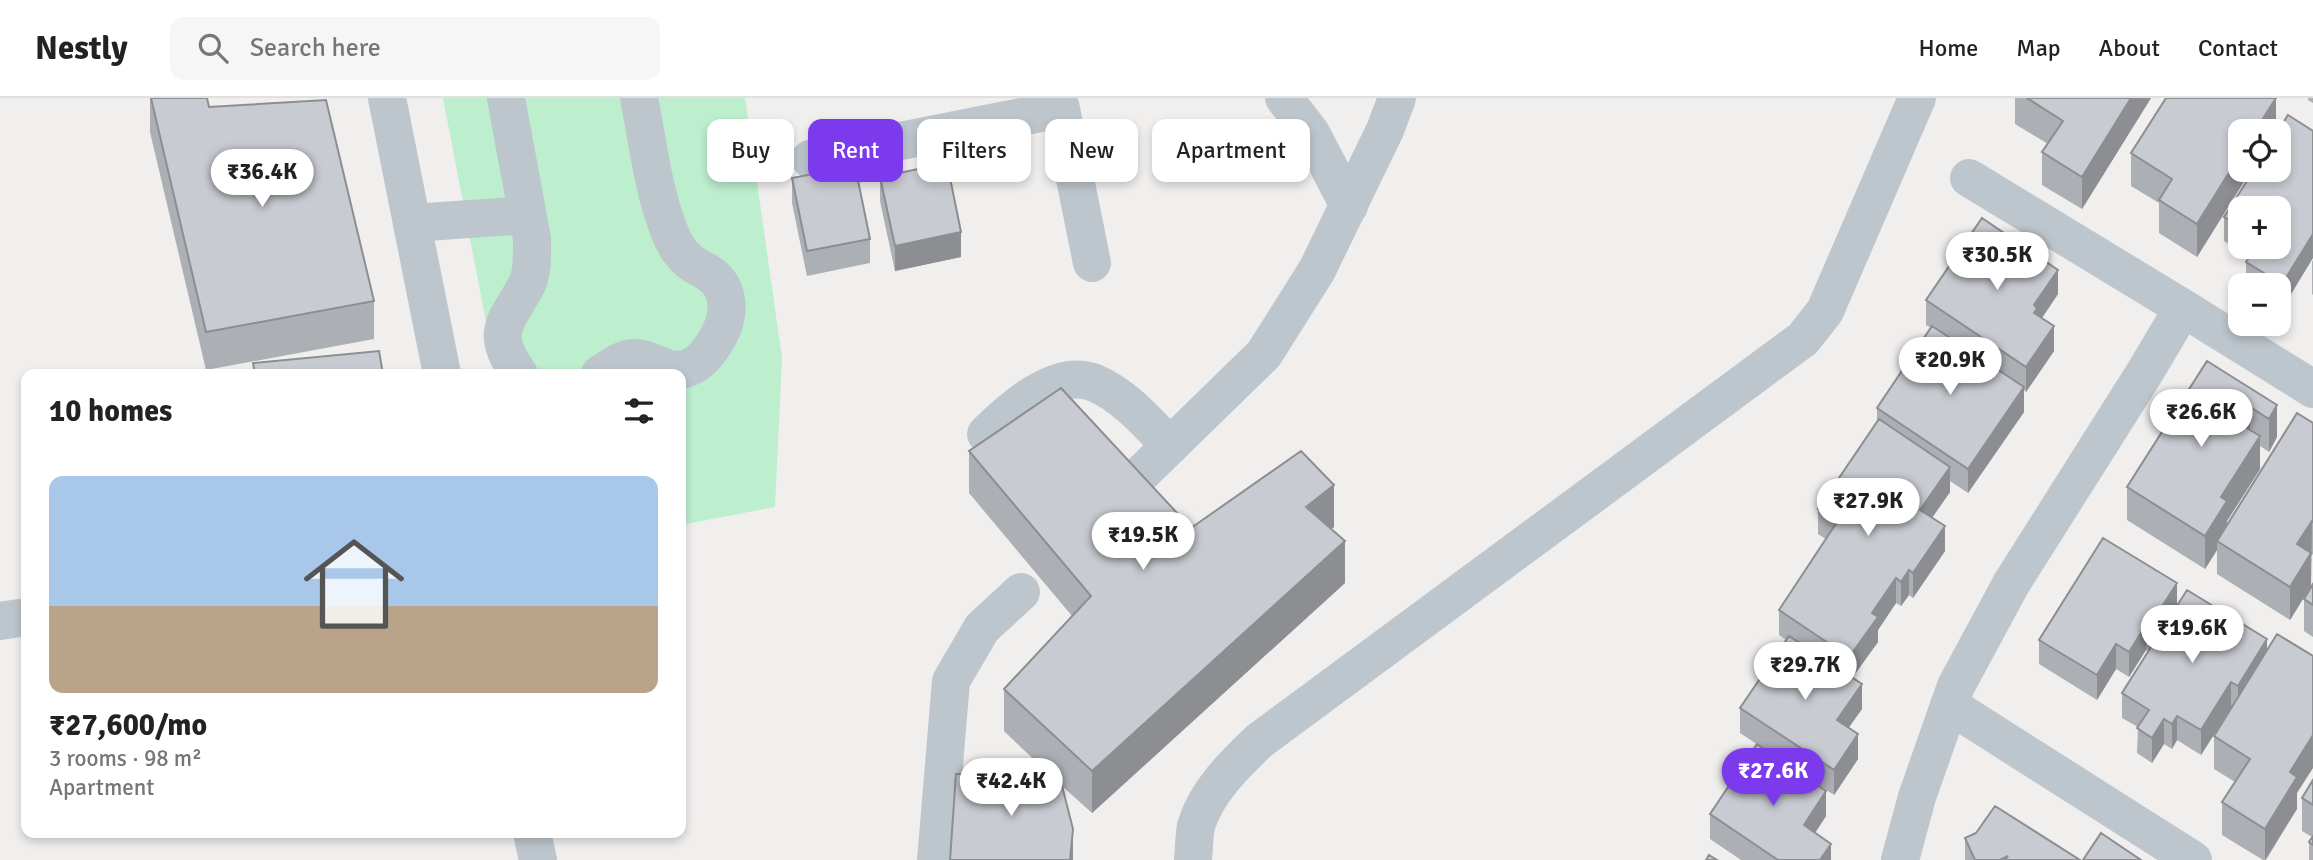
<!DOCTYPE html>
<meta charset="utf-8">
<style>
body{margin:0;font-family:Signika,sans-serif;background:#f6f6f6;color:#222;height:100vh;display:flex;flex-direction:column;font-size:26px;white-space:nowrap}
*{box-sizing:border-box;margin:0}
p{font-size:23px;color:#767676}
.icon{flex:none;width:38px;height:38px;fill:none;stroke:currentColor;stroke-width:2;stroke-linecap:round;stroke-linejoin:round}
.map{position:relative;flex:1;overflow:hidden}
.sheet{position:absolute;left:21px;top:271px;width:665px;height:469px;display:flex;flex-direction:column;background:#fff;border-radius:14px;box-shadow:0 4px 10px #0003}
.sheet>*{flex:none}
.top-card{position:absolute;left:707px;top:21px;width:665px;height:63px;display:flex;gap:14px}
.buttons{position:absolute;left:2228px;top:21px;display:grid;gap:14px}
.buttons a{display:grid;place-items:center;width:63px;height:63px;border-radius:14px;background:#fff;box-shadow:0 4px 10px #0003;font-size:35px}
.price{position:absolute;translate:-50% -60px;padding:0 16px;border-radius:24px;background:#fff;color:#222;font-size:23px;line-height:46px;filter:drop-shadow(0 2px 4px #0008)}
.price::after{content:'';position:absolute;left:50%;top:42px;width:21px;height:16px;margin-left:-10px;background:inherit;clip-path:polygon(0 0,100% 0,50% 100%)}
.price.selected{background:#7c3aed;color:#fff}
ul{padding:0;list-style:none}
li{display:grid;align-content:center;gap:14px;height:371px;padding:0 28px}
li span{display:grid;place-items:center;height:217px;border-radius:14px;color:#555}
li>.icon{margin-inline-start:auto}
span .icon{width:126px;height:126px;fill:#fffc;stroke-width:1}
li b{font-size:30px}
h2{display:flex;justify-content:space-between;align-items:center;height:84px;padding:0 28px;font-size:30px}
.tag{padding:0 24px;border-radius:14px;background:#fff;box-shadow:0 4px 10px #0003;font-size:24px;line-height:63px}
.tag.selected{background:#7c3aed;color:#fff}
header{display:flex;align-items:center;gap:42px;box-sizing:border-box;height:98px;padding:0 35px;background:#fff;border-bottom:2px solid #e0e0e0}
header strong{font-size:33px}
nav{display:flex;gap:38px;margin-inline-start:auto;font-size:24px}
.search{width:490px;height:63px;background:#f6f6f6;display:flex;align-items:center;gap:18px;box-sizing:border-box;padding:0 24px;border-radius:14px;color:#767676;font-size:26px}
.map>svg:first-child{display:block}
</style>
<header>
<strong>Nestly</strong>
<div class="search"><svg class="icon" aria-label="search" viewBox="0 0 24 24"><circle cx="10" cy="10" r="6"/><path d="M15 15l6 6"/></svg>Search here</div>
<nav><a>Home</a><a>Map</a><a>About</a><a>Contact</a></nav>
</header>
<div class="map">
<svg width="2313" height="762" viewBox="0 0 2313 762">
<rect width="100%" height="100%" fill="#f1eeee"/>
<path fill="#bdeece" d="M 443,0 L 745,0 L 782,260 L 775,409 L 681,427 L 681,276 L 496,276 Z"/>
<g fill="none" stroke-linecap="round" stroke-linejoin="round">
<path stroke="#bdc6cd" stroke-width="38" d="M 506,0 L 532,141 C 532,154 533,174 527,186 C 507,224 488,233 519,276
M 412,125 L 527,117
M 600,276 C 610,270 621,261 633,260 C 653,259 668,279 690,269 C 702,264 712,250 718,239 C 730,218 731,191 710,176 C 703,171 694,168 688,162 C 680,155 674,145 670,135 C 653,93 648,45 639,0"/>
<path stroke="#bdc6cd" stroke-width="38" d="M 387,0 L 442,276
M 1284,0 L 1311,35 L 1349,108
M 1061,11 L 1092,165
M 810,61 L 1061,11 L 1058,0
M 1969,80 L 2183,210
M 986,336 C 1010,312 1057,269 1095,285 C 1125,298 1148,325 1170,348
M 1141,376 L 1264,256 L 1317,172 L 1385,32 L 1397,0
M 0,523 L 26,519
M 1949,607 L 2193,762
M 532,735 L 538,762
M 936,762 L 951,583 L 982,530 L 1021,494
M 1193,762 C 1194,751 1194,739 1196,728 C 1206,694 1234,667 1259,643 L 1803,241 L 1825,213 L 1917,0
M 1900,762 L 1917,699 L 1956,588 L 2011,486 L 2145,274 L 2183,210 L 2313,291"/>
</g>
<path fill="#acafb4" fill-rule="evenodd" d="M 150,0 L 207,0 L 209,9 L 374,203 L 374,241 L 206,272 L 150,34 Z
M 2015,0 L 2151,0 L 2082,111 L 2042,87 L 2042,54 L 2048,46 L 2015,26 Z
M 2308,0 L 2313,0 L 2313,5 L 2308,2 Z
M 2288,17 L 2282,211 L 2278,209 L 2278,187 L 2246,187 L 2246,164 L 2249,159 L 2224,143 L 2224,119 ZM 2240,110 L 2278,149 L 2240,149 Z
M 2276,33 L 2197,159 L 2159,135 L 2159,105 L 2131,88 L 2131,55 Z
M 880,79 L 961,159 L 895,173 L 880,103 Z
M 792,80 L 870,141 L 870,165 L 807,178 L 792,105 Z
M 2313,162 L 2313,197 L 2312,196 L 2312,164 Z
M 2058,196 L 2042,220 L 2054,253 L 2026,294 L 2024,292 L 2024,314 L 1968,395 L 1950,383 L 1950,394 L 1932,420 L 1945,453 L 1913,500 L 1909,497 L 1901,508 L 1896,505 L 1878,532 L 1878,544 L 1852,580 L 1862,611 L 1849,629 L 1858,661 L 1834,697 L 1740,635 L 1740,610 L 1786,542 L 1779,537 L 1779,512 L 1826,441 L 1818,436 L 1818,411 L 1877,324 L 1877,310 L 1931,230 L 1926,227 L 1926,202 Z
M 2207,263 L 2277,307 L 2277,339 L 2269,354 L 2260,348 L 2260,371 L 2227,423 L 2227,427 L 2313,325 L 2313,456 L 2311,458 L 2311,488 L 2290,522 L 2217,476 L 2217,452 L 2205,471 L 2127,422 L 2127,389 Z
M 969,353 L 1191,430 L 1334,429 L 1331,431 L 1345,485 L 1092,715 L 1062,688 L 1073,762 L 1049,676 L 1004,633 L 1004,591 L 1072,518 L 969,395 Z
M 2313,486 L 2313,539 L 2304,533 L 2304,501 Z
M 2177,507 L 2267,552 L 2297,695 L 2297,711 L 2266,762 L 2263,762 L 2222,737 L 2222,704 L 2235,684 L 2214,671 L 2214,638 L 2232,609 L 2201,657 L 2177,642 L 2172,651 L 2164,646 L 2152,665 L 2137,655 L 2138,629 L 2122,620 L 2122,595 L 2148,553 L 2146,552 L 2129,579 L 2116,571 L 2097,602 L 2039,566 L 2039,542 Z
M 2313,682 L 2313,762 L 2309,762 L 2309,744 L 2312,739 L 2302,733 L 2302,700 Z
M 1710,716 L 1826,718 L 1815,735 L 1831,762 L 1741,762 L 1710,741 Z
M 1965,740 L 2080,762 L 1965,762 Z"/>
<path fill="#8c8e92" d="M 2131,0 L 2151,0 L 2082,111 L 2082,79 Z
M 2276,0 L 2276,33 L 2255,33 Z
M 2240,57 L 2240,72 L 2251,72 L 2197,159 L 2197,126 Z
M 961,134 L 961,159 L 895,173 L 895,148 Z
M 2313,136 L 2313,160 L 2282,211 L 2282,186 Z
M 2058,172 L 2058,196 L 2037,227 L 2037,235 L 2034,207 Z
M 2054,228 L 2054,253 L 2026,294 L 2026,269 Z
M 2024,289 L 2024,314 L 1968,395 L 1968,371 Z
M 2277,307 L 2277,339 L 2269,354 L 2269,321 Z
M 2250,309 L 2250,342 L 2240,326 Z
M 2260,338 L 2260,371 L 2227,423 L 2227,435 L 2217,443 L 2217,452 L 2205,471 L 2205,438 L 2221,399 Z
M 1950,369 L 1950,394 L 1920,437 L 1920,412 Z
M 1334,387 L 1334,429 L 1306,451 L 1306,409 Z
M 2312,423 L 2311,488 L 2290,522 L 2290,489 L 2297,446 Z
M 1945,428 L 1945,453 L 1913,500 L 1913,475 Z
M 1345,443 L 1345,485 L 1092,715 L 1092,673 Z
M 1909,472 L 1909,497 L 1901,508 L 1901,484 Z
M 1896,480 L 1896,505 L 1878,532 L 1878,544 L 1849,584 L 1849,559 L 1872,515 Z
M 2177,485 L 2177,510 L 2149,554 L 2149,529 Z
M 2146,527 L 2146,552 L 2129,579 L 2129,554 Z
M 2267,541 L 2267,566 L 2238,613 L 2238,588 Z
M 2116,546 L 2116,571 L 2097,602 L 2097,577 Z
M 2231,584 L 2231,609 L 2201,657 L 2201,632 Z
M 1862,586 L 1862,611 L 1837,646 L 1837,622 Z
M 2177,618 L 2177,642 L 2172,651 L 2172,626 Z
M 2164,621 L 2164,646 L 2152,665 L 2152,640 Z
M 1858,636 L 1858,661 L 1834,697 L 1834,672 Z
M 2313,637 L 2313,670 L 2297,695 L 2297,711 L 2265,762 L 2265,731 L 2290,674 Z
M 1826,693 L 1826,718 L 1804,752 L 1804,727 Z
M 1073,731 L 1073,762 L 1070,762 Z
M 1831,746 L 1831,762 L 1820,762 Z"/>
<path fill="#c8cbd1" stroke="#8c8e92" stroke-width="2" d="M 151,0 L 207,0 L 209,9 L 326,2 L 374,203 L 206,234 Z
M 2027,0 L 2131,0 L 2082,79 L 2042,54 L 2063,23 Z
M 2166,0 L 2276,0 L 2255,33 L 2240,33 L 2240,57 L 2197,126 L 2159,102 L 2172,81 L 2131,55 Z
M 2288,17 L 2313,33 L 2313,136 L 2282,186 L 2246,164 L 2256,149 L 2278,149 L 2278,110 L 2240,110 L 2240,129 L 2224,119 L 2254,72 L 2278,72 L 2278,33 Z
M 947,65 L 961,134 L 895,148 L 880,79 Z
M 855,68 L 870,141 L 807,153 L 792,80 Z
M 1982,120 L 2058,172 L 2034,207 L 2037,210 L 2034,215 L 2054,228 L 2026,269 L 1926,202 Z
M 1932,228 L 2024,289 L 1968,371 L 1877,310 Z
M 379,253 L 383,276 L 255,276 L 253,265 Z
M 2207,263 L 2277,307 L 2269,321 L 2250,309 L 2240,326 L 2260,338 L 2221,399 L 2227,403 L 2205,438 L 2127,389 Z
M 1061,290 L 1191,430 L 1301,353 L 1334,387 L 1306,409 L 1345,443 L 1092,673 L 1004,591 L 1091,498 L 969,353 Z
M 2297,315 L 2313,325 L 2313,424 L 2312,423 L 2297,446 L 2311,455 L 2290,489 L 2217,443 Z
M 1879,321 L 1950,369 L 1920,412 L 1945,428 L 1913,475 L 1909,472 L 1901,484 L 1896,480 L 1872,515 L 1878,519 L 1849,559 L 1779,512 L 1837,424 L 1818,411 Z
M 2103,440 L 2177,485 L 2149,529 L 2146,527 L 2129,554 L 2116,546 L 2097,577 L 2039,542 Z
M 2313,486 L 2313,507 L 2304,501 Z
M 2187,492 L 2267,541 L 2238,588 L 2231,584 L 2201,632 L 2177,618 L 2172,626 L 2164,621 L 2152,640 L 2137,630 L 2149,612 L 2122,595 Z
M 2277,536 L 2313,558 L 2313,637 L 2290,674 L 2297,679 L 2265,731 L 2222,704 L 2250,661 L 2214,638 Z
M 1789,538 L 1862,586 L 1837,622 L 1858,636 L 1834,672 L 1740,610 Z
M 1757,646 L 1826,693 L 1804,727 L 1831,746 L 1820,762 L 1778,762 L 1710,716 Z
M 956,676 L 1059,676 L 1073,731 L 1070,762 L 950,762 Z
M 2313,682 L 2313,707 L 2302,700 Z
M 1995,708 L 2080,762 L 2005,762 L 2008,758 L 2000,762 L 1975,762 L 1965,740 L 1976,735 Z
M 2101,735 L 2141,762 L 2083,762 Z
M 2313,738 L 2313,747 L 2309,744 Z
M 1709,757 L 1717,762 L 1706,762 Z"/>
</svg>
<div class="buttons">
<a><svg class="icon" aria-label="locate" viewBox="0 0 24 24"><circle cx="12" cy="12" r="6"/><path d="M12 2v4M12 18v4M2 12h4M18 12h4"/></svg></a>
<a>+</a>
<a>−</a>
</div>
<b class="price" style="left:262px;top:111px">₹36.4K</b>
<b class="price" style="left:1997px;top:194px">₹30.5K</b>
<b class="price" style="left:1950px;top:299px">₹20.9K</b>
<b class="price" style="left:2201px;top:351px">₹26.6K</b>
<b class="price" style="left:1868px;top:440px">₹27.9K</b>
<b class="price" style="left:1143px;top:474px">₹19.5K</b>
<b class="price" style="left:2192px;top:567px">₹19.6K</b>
<b class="price" style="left:1805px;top:604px">₹29.7K</b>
<b class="price selected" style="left:1773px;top:710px">₹27.6K</b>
<b class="price" style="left:1011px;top:720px">₹42.4K</b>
<div class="top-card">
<a class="tag">Buy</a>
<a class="tag selected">Rent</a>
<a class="tag">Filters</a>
<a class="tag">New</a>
<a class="tag">Apartment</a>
</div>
<section class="sheet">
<h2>10 homes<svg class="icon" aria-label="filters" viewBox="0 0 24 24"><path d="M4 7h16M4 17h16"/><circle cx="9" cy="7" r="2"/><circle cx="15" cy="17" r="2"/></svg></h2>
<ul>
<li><span style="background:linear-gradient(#a9c7e8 60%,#b9a48a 0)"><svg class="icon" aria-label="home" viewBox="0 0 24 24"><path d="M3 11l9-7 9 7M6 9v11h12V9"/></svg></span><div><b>₹27,600/mo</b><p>3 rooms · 98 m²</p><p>Apartment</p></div></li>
</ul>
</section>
</div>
